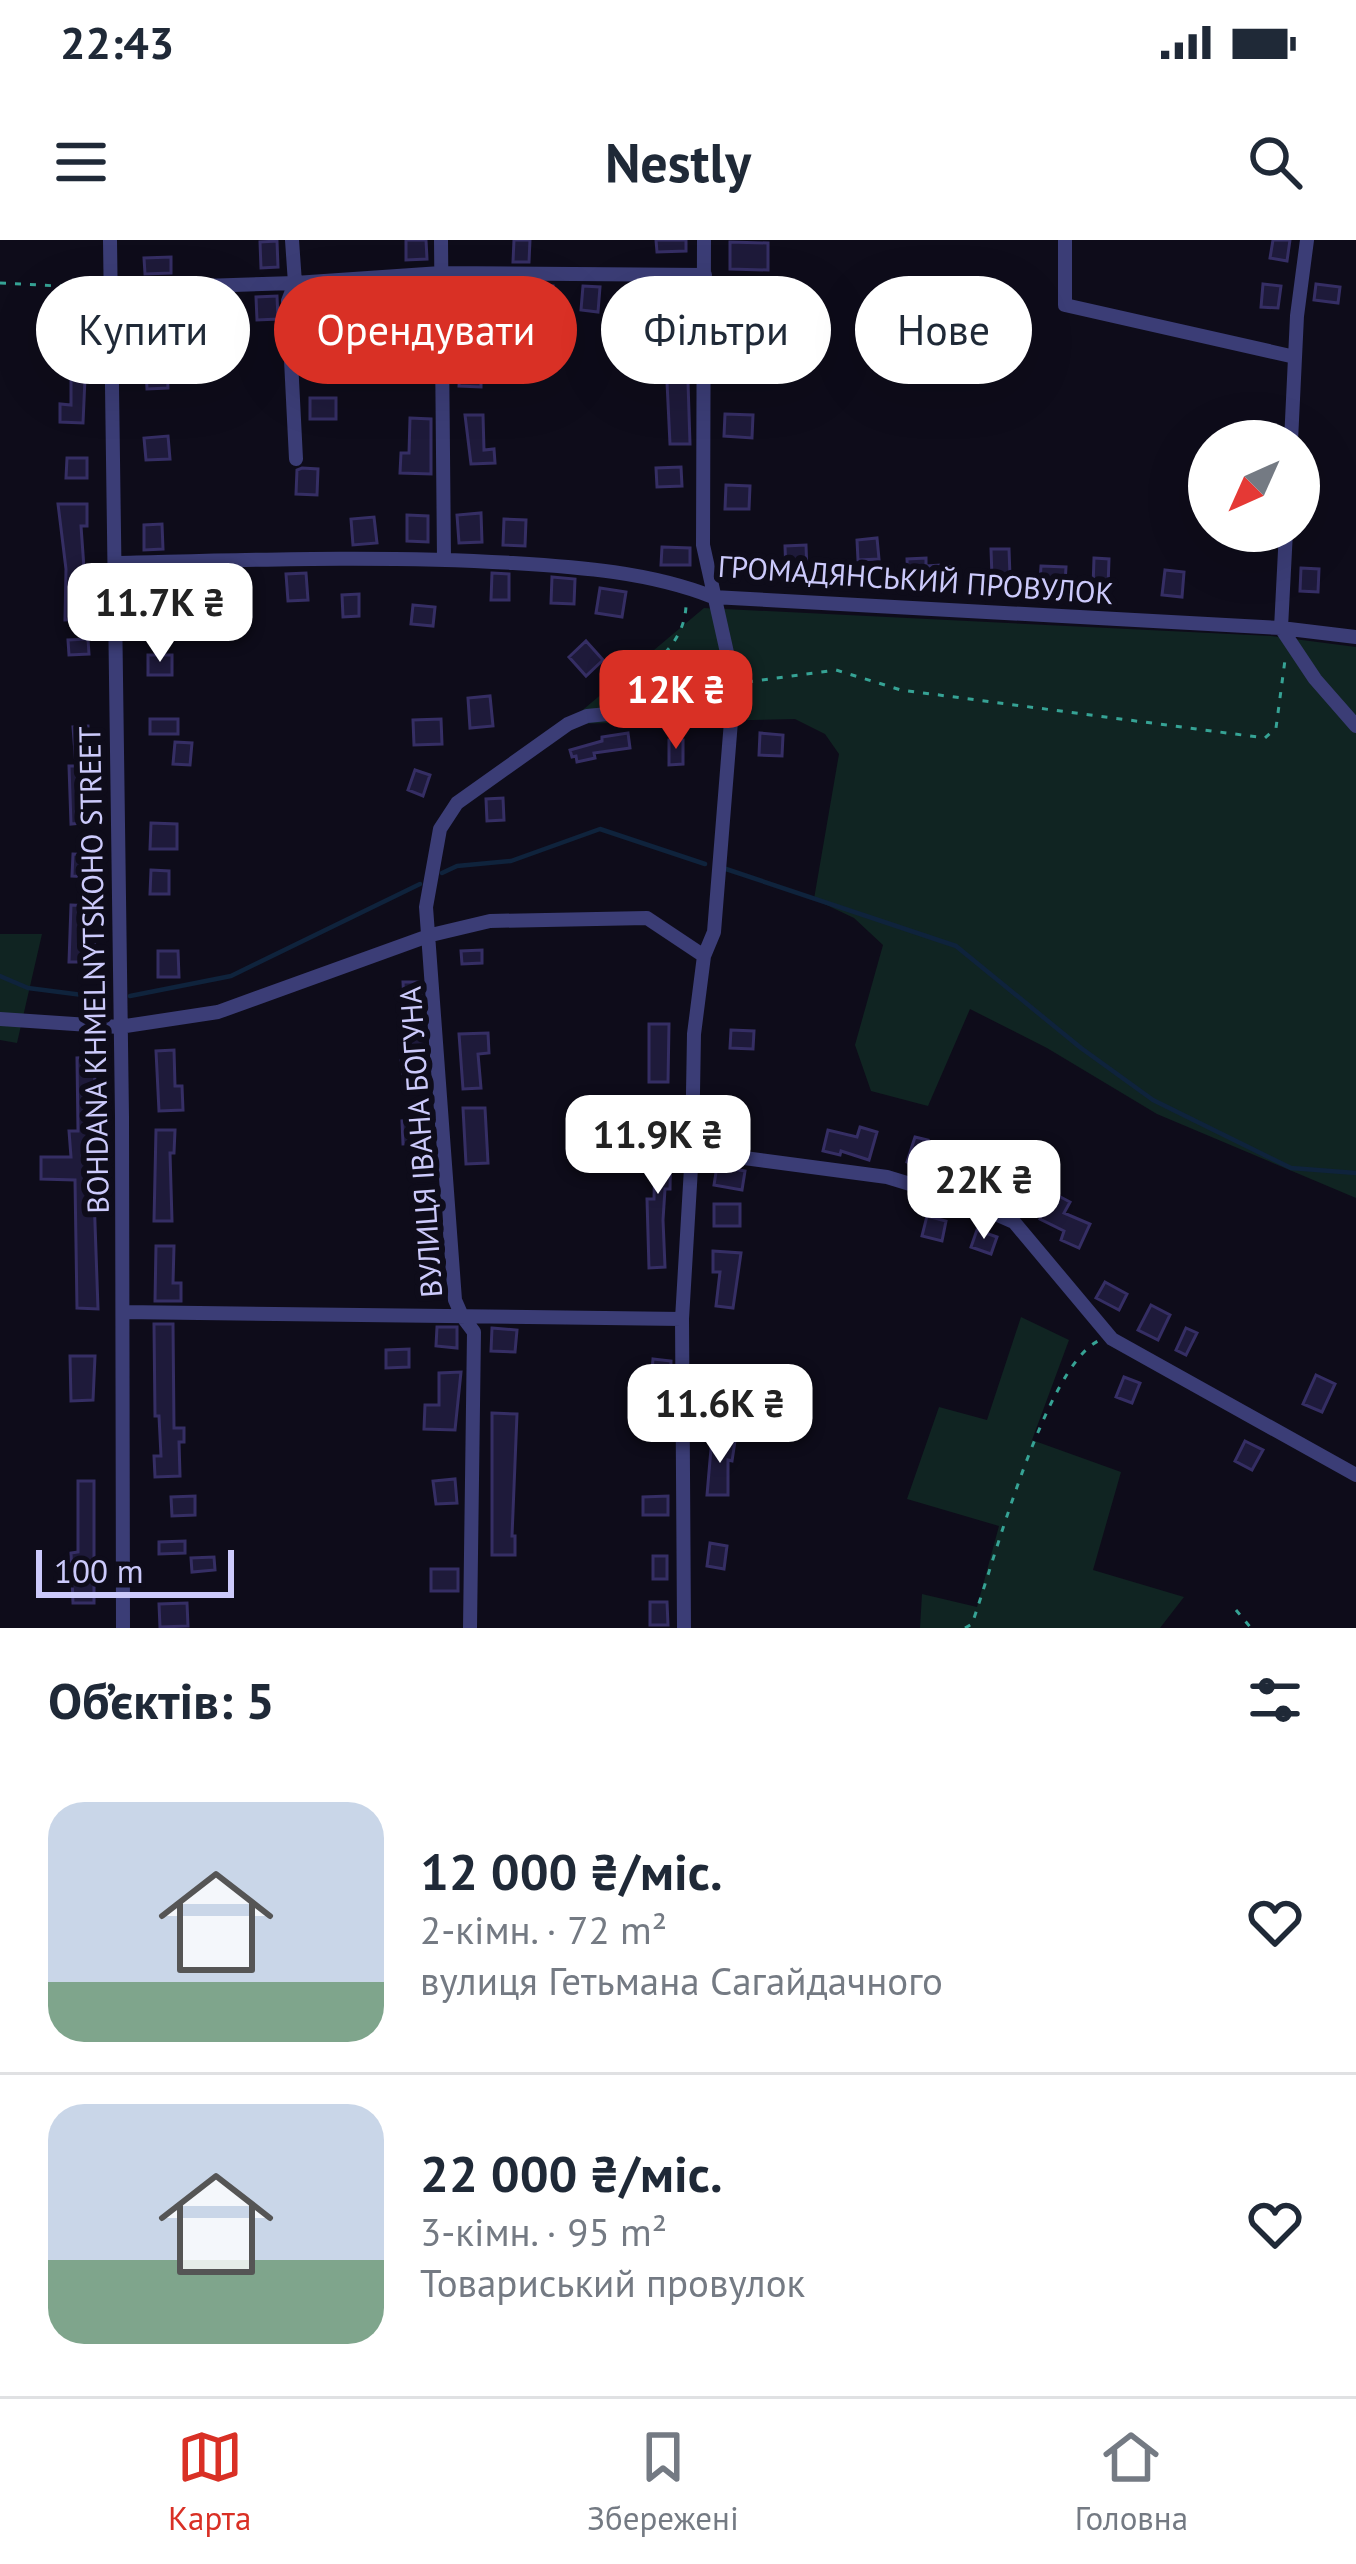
<!DOCTYPE html>
<html lang="uk">
<meta charset="utf-8">
<style>
body{margin:0;font-family:"PT Sans",sans-serif;background:#f2f2f3;color:#1f2937;height:100vh;display:flex;flex-direction:column;font-size:45px;white-space:nowrap}
*{box-sizing:border-box;margin:0}
p{font-size:39px;color:#747a83}
.icon{flex:none;width:66px;height:66px;fill:none;stroke:currentColor;stroke-width:2;stroke-linecap:round;stroke-linejoin:round}
.map{position:relative;height:1388px;overflow:hidden}
.sheet{display:flex;flex-direction:column;background:#fff;flex:1}
.sheet>*{flex:none}
.top-card{position:absolute;left:36px;top:36px;width:1284px;height:108px;display:flex;gap:24px}
.needle{width:78px;rotate:225deg}
.tools{position:absolute;left:1188px;top:180px;display:grid;gap:24px}
.tools a{display:grid;place-items:center;width:132px;height:132px;border-radius:50%;background:#fff;box-shadow:0 12px 48px #0002;font-size:60px}
.scale{position:absolute;left:36px;bottom:30px;width:198px;box-sizing:border-box;padding-left:12px;border:6px solid #cccafb;border-top:0;font-size:33px;line-height:42px;white-space:nowrap;color:#cccafb;-webkit-text-stroke:9px #0e0c1a;paint-order:stroke}
.price{position:absolute;translate:-50% -102px;padding:0 27px;border-radius:24px;background:#fff;color:#222;font-size:39px;line-height:78px;filter:drop-shadow(0 3px 6px #0008)}
.price::after{content:'';position:absolute;left:50%;top:72px;width:36px;height:27px;margin-left:-18px;background:inherit;clip-path:polygon(0 0,100% 0,50% 100%)}
.price.selected{background:#d93025;color:#fff}
ul{padding:0;list-style:none}
li{display:flex;align-items:center;gap:36px;height:300px;padding:0 48px}
li+li{border-top:3px solid #e0e1e3}
li span{display:grid;place-items:center;flex:none;width:336px;height:240px;border-radius:36px;color:#555}
li>.icon{margin-inline-start:auto}
span .icon{width:144px;height:144px;fill:#fffc;stroke-width:1}
li b{font-size:51px}
h2{display:flex;justify-content:space-between;align-items:center;height:144px;padding:0 48px;font-size:51px}
.chip{padding:0 42px;border-radius:54px;background:#fff;box-shadow:0 12px 48px #0002;font-size:42px;line-height:108px}
.chip.selected{background:#d93025;color:#fff}
.status{display:flex;justify-content:space-between;align-items:center;height:84px;padding:0 60px;background:#fff;direction:ltr}
.status svg{height:33px;fill:currentColor}
header{display:flex;justify-content:space-between;align-items:center;height:156px;padding:0 48px;background:#fff;font-size:54px;font-weight:700}
.dock{display:flex;justify-content:space-around;align-items:center;height:168px;border-top:3px solid #e0e1e3;background:#fff;font-size:33px;color:#747a83}
.dock a{display:grid;justify-items:center;gap:6px}
.dock .selected{color:#d93025}
.map>svg:first-child{display:block}
</style>
<div class="status"><b>22:43</b><svg viewBox="0 0 49 12"><path d="M0 12V9h3v3zM5 12V6h3v6zM10 12V3h3v9zM15 12V0h3v12zM26 1h20v11H26zM47 4h2v5h-2z"/></svg></div>
<header><svg class="icon" aria-label="menu" viewBox="0 0 24 24"><path d="M4 6h16M4 12h16M4 18h16"/></svg>Nestly<svg class="icon" aria-label="search" viewBox="0 0 24 24"><circle cx="10" cy="10" r="6"/><path d="M15 15l6 6"/></svg></header>
<div class="map">
<svg width="1356" height="1388" viewBox="0 0 1356 1388">
<rect width="100%" height="100%" fill="#0e0c1a"/>
<path fill="#102422" d="M 704,368 L 1271,396 L 1356,407 L 1356,958 L 1157,874 L 1047,808 L 970,769 L 928,866 L 871,851 L 855,805 L 883,705 L 854,678 L 814,659 L 839,514 L 825,494 L 795,479 L 566,484 Z
M 0,694 L 42,694 L 17,803 L 0,800 Z
M 1021,1077 L 1069,1100 L 1032,1200 L 1121,1232 L 1093,1330 L 1184,1357 L 1160,1388 L 920,1388 L 922,1354 L 977,1367 L 999,1286 L 907,1259 L 939,1167 L 987,1180 Z"/>
<g fill="none" stroke-linecap="round" stroke-linejoin="round">
<path stroke="#0f233c" stroke-width="4.5" d="M 726,629 L 956,706 L 1081,808 L 1153,860 L 1291,928 L 1356,933
M 442,633 L 457,626 L 511,621 L 600,589 L 705,624
M 0,736 L 28,748 L 106,758
M 130,756 L 231,736 L 420,644"/>
</g>
<path fill="#1e1a3a" stroke="#352e64" stroke-width="3" d="M 406,0 L 426,0 L 427,19 L 406,20 Z
M 514,0 L 530,0 L 529,22 L 513,22 Z
M 656,0 L 686,0 L 686,11 L 657,12 Z
M 1273,0 L 1290,0 L 1287,21 L 1270,18 Z
M 277,1 L 278,27 L 261,28 L 260,2 Z
M 730,2 L 768,3 L 768,30 L 730,29 Z
M 171,17 L 171,33 L 145,34 L 144,18 Z
M 1263,44 L 1281,46 L 1278,68 L 1261,67 Z
M 1316,44 L 1340,47 L 1338,63 L 1314,60 Z
M 428,46 L 429,76 L 408,77 L 407,47 Z
M 535,46 L 553,46 L 552,67 L 534,66 Z
M 583,46 L 600,47 L 598,72 L 581,70 Z
M 662,46 L 684,46 L 684,64 L 661,64 Z
M 465,47 L 481,47 L 481,79 L 465,79 Z
M 367,52 L 390,54 L 389,85 L 365,84 Z
M 323,54 L 324,84 L 304,85 L 302,55 Z
M 277,56 L 278,79 L 257,80 L 256,57 Z
M 170,58 L 170,80 L 146,80 L 146,59 Z
M 989,68 L 1006,69 L 1005,93 L 988,92 Z
M 738,82 L 763,86 L 756,121 L 758,138 L 735,136 L 737,105 L 734,104 Z
M 87,94 L 83,183 L 60,182 L 60,164 L 71,165 L 71,115 L 66,115 L 65,95 Z
M 431,117 L 431,138 L 413,139 L 411,118 Z
M 460,122 L 481,123 L 481,147 L 459,146 Z
M 167,126 L 168,148 L 147,149 L 146,127 Z
M 667,142 L 688,142 L 690,204 L 670,204 Z
M 310,158 L 336,158 L 336,179 L 310,179 Z
M 725,174 L 753,175 L 752,198 L 724,196 Z
M 465,175 L 483,175 L 484,210 L 494,209 L 495,223 L 471,224 Z
M 410,178 L 431,179 L 431,234 L 400,233 L 401,213 L 409,213 Z
M 168,196 L 170,219 L 146,220 L 144,198 Z
M 67,218 L 87,218 L 87,238 L 66,238 Z
M 681,227 L 682,246 L 657,247 L 656,228 Z
M 302,228 L 318,229 L 317,255 L 296,254 L 297,230 Z
M 726,245 L 750,246 L 749,269 L 725,269 Z
M 58,264 L 87,264 L 87,286 L 81,286 L 84,328 L 89,328 L 90,379 L 65,380 L 66,329 Z
M 481,273 L 482,302 L 459,303 L 457,275 Z
M 407,275 L 428,276 L 428,302 L 407,301 Z
M 374,277 L 377,303 L 353,305 L 351,279 Z
M 504,279 L 526,280 L 525,306 L 503,305 Z
M 162,284 L 163,309 L 144,310 L 144,285 Z
M 877,298 L 879,319 L 858,320 L 857,300 Z
M 806,305 L 807,332 L 786,333 L 785,306 Z
M 662,307 L 690,308 L 690,325 L 661,325 Z
M 991,309 L 1009,309 L 1010,336 L 992,337 Z
M 926,318 L 926,326 L 955,324 L 956,349 L 938,350 L 938,343 L 908,345 L 907,319 Z
M 1094,318 L 1109,319 L 1108,347 L 1093,347 Z
M 1041,326 L 1066,327 L 1065,343 L 1040,342 Z
M 1301,328 L 1319,329 L 1318,352 L 1300,351 Z
M 1165,330 L 1184,332 L 1182,357 L 1162,355 Z
M 306,333 L 308,360 L 288,361 L 286,334 Z
M 492,333 L 509,334 L 509,360 L 491,360 Z
M 552,337 L 575,339 L 574,364 L 551,363 Z
M 600,348 L 626,352 L 622,377 L 596,373 Z
M 359,354 L 359,376 L 343,377 L 342,355 Z
M 149,361 L 164,361 L 165,372 L 184,372 L 184,383 L 150,384 Z
M 413,365 L 435,367 L 433,386 L 411,384 Z
M 88,399 L 89,414 L 69,415 L 68,400 Z
M 586,401 L 603,420 L 586,436 L 569,417 Z
M 148,415 L 172,415 L 172,435 L 148,435 Z
M 490,456 L 493,486 L 470,488 L 468,458 Z
M 150,479 L 178,479 L 178,494 L 150,494 Z
M 441,479 L 442,504 L 414,505 L 413,480 Z
M 88,486 L 93,582 L 71,584 L 69,526 L 76,526 L 73,487 Z
M 628,493 L 630,508 L 594,513 L 595,518 L 577,522 L 576,516 L 572,517 L 570,510 L 602,501 L 602,497 Z
M 760,493 L 783,495 L 782,516 L 759,515 Z
M 669,500 L 683,500 L 683,524 L 669,525 Z
M 175,502 L 192,503 L 190,525 L 173,524 Z
M 415,530 L 430,535 L 423,556 L 408,550 Z
M 503,558 L 504,580 L 487,581 L 486,559 Z
M 151,583 L 177,584 L 177,609 L 150,609 Z
M 73,614 L 93,615 L 92,637 L 72,636 Z
M 151,630 L 169,631 L 169,654 L 150,654 Z
M 71,665 L 93,666 L 95,722 L 69,722 Z
M 482,710 L 482,723 L 462,724 L 461,711 Z
M 158,711 L 178,711 L 179,737 L 158,737 Z
M 403,742 L 420,742 L 427,840 L 404,842 L 401,821 L 407,821 Z
M 649,784 L 669,784 L 668,842 L 649,842 Z
M 731,790 L 754,791 L 753,809 L 730,808 Z
M 488,793 L 489,813 L 478,814 L 481,848 L 463,849 L 459,794 Z
M 174,810 L 175,846 L 182,846 L 183,870 L 159,871 L 156,811 Z
M 94,817 L 96,870 L 91,870 L 98,1069 L 77,1068 L 75,940 L 41,939 L 41,917 L 71,917 L 69,891 L 78,891 L 77,818 Z
M 463,868 L 485,868 L 488,923 L 466,924 Z
M 719,873 L 743,876 L 741,898 L 716,896 Z
M 427,879 L 428,903 L 403,904 L 402,881 Z
M 860,887 L 877,892 L 869,920 L 841,911 L 840,915 L 823,911 L 828,890 L 857,897 Z
M 156,890 L 175,890 L 174,913 L 170,913 L 172,981 L 154,981 Z
M 648,893 L 671,894 L 670,949 L 665,949 L 663,980 L 665,1027 L 649,1028 L 647,959 L 654,959 L 655,911 L 648,911 Z
M 915,897 L 928,900 L 921,926 L 907,922 Z
M 717,926 L 745,931 L 742,950 L 714,945 Z
M 996,928 L 1019,934 L 1013,954 L 991,947 Z
M 1053,953 L 1070,962 L 1064,973 L 1090,984 L 1079,1008 L 1061,1000 L 1064,991 L 1040,979 Z
M 714,964 L 740,964 L 740,986 L 714,986 Z
M 437,975 L 439,999 L 419,1001 L 417,978 Z
M 927,976 L 946,981 L 942,1001 L 922,996 Z
M 977,990 L 997,997 L 991,1014 L 971,1007 Z
M 156,1006 L 174,1006 L 173,1043 L 181,1043 L 181,1061 L 155,1061 Z
M 713,1011 L 741,1013 L 733,1068 L 716,1066 L 720,1032 L 713,1032 Z
M 1105,1042 L 1127,1054 L 1119,1070 L 1096,1058 Z
M 1151,1065 L 1170,1075 L 1158,1100 L 1138,1090 Z
M 154,1084 L 173,1084 L 174,1188 L 184,1188 L 184,1202 L 179,1202 L 180,1236 L 155,1237 L 154,1216 L 161,1216 L 159,1176 L 155,1176 Z
M 437,1087 L 457,1087 L 457,1108 L 436,1106 Z
M 492,1088 L 517,1090 L 515,1112 L 491,1111 Z
M 1186,1088 L 1197,1093 L 1186,1115 L 1176,1110 Z
M 409,1109 L 409,1127 L 386,1128 L 386,1110 Z
M 70,1116 L 95,1116 L 93,1160 L 71,1161 Z
M 653,1119 L 671,1121 L 670,1145 L 651,1143 Z
M 722,1128 L 746,1130 L 745,1147 L 721,1145 Z
M 461,1132 L 455,1190 L 424,1189 L 425,1165 L 439,1165 L 439,1133 Z
M 1316,1135 L 1335,1144 L 1322,1172 L 1303,1164 Z
M 1124,1137 L 1140,1143 L 1132,1163 L 1116,1157 Z
M 492,1173 L 517,1174 L 512,1296 L 515,1296 L 515,1315 L 492,1315 Z
M 712,1197 L 735,1201 L 732,1221 L 728,1220 L 728,1255 L 707,1255 Z
M 1245,1201 L 1263,1210 L 1252,1230 L 1235,1221 Z
M 455,1239 L 457,1263 L 436,1264 L 433,1241 Z
M 78,1241 L 94,1241 L 94,1363 L 73,1363 L 71,1313 L 78,1312 Z
M 195,1256 L 195,1275 L 172,1276 L 171,1257 Z
M 668,1256 L 668,1275 L 643,1275 L 643,1257 Z
M 185,1301 L 185,1313 L 159,1314 L 159,1302 Z
M 710,1303 L 727,1306 L 724,1329 L 707,1326 Z
M 653,1316 L 667,1316 L 667,1339 L 653,1339 Z
M 214,1317 L 215,1330 L 192,1332 L 191,1318 Z
M 431,1329 L 458,1329 L 458,1351 L 431,1351 Z
M 650,1362 L 667,1362 L 668,1385 L 650,1385 Z
M 187,1363 L 188,1386 L 160,1387 L 159,1364 Z"/>
<g fill="none" stroke-linecap="round" stroke-linejoin="round">
<path stroke="#36a395" stroke-width="3" stroke-dasharray="6 9" stroke-linecap="butt" d="M 0,43 L 97,48
M 747,442 L 836,430 L 901,450 L 1265,498 L 1276,488 L 1285,420
M 607,460 C 642,433 688,408 686,360
M 1236,1370 L 1251,1388
M 965,1388 L 972,1384 C 994,1322 1045,1128 1098,1101"/>
<path stroke="#3b3d76" stroke-width="14" d="M 110,0 L 122,876 L 123,1388
M 292,0 L 295,43 L 288,61 L 296,219
M 441,0 L 444,319
M 1065,0 L 1065,65 L 1295,117
M 111,49 L 295,43 L 441,33 L 705,35
M 1291,201 L 1297,76 L 1307,0
M 1286,291 L 1281,388 L 1315,439 L 1356,486
M 115,323 C 247,320 381,315 513,323 C 579,327 650,332 713,357 L 1281,388 L 1356,397
M 0,779 L 119,787 L 218,772 L 431,695 L 490,681 L 647,678 L 704,716
M 692,911 L 887,937 L 966,961 L 1014,982 L 1112,1099 L 1356,1235
M 123,1072 L 682,1079
M 470,1388 L 474,1092 L 462,1076 L 455,1060 L 426,667 L 440,589 L 457,563 L 568,484 L 587,476 L 618,473 L 659,456 L 734,444
M 684,1388 L 682,1079 L 692,911 L 694,794 L 704,716 L 714,692 L 734,444 L 703,305 L 704,0"/>
</g>
<g text-anchor="middle" dominant-baseline="central" stroke-width="12" stroke-linejoin="round" paint-order="stroke">
<g font-size="30" fill="#cccafb" stroke="#0e0c1a">
<text transform="translate(916 339) rotate(4)">ГРОМАДЯНСЬКИЙ ПРОВУЛОК</text>
<text transform="translate(93 730) rotate(-91)">BOHDANA KHMELNYTSKOHO STREET</text>
<text transform="translate(420 902) rotate(-94)">ВУЛИЦЯ ІВАНА БОГУНА</text>
</g>
</g>
</svg>
<div class="tools">
<a><svg class="needle" viewBox="-14 -14 28 28"><path d="M0-13l5 13h-10z" fill="#e53935"/><path d="M0 13l5-13h-10z" fill="#747a83"/></svg></a>
</div>
<div class="scale">100 m</div>
<b class="price" style="left:160px;top:425px">11.7K ₴</b>
<b class="price selected" style="left:676px;top:512px">12K ₴</b>
<b class="price" style="left:658px;top:957px">11.9K ₴</b>
<b class="price" style="left:984px;top:1002px">22K ₴</b>
<b class="price" style="left:720px;top:1226px">11.6K ₴</b>
<div class="top-card">
<a class="chip">Купити</a>
<a class="chip selected">Орендувати</a>
<a class="chip">Фільтри</a>
<a class="chip">Нове</a>
</div>
</div>
<section class="sheet">
<h2>Об’єктів: 5<svg class="icon" aria-label="filters" viewBox="0 0 24 24"><path d="M4 7h16M4 17h16"/><circle cx="9" cy="7" r="2"/><circle cx="15" cy="17" r="2"/></svg></h2>
<ul>
<li><span style="background:linear-gradient(#c9d6e8 75%,#7fa58c 0)"><svg class="icon" aria-label="home" viewBox="0 0 24 24"><path d="M3 11l9-7 9 7M6 9v11h12V9"/></svg></span><div><b>12 000 ₴/міс.</b><p>2-кімн. · 72 m²</p><p>вулиця Гетьмана Сагайдачного</p></div><svg class="icon" aria-label="heart" viewBox="0 0 24 24"><path d="M12 20l-8-8c-3-5 5-10 8-4 3-6 11-1 8 4z"/></svg></li>
<li><span style="background:linear-gradient(#c9d6e8 65%,#7fa58c 0)"><svg class="icon" aria-label="home" viewBox="0 0 24 24"><path d="M3 11l9-7 9 7M6 9v11h12V9"/></svg></span><div><b>22 000 ₴/міс.</b><p>3-кімн. · 95 m²</p><p>Товариський провулок</p></div><svg class="icon" aria-label="heart" viewBox="0 0 24 24"><path d="M12 20l-8-8c-3-5 5-10 8-4 3-6 11-1 8 4z"/></svg></li>
</ul>
</section>
<nav class="dock">
<a class="selected"><svg class="icon" aria-label="map" viewBox="0 0 24 24"><path d="M3 6l6-2 6 2 6-2v14l-6 2-6-2-6 2zM9 4v14M15 6v14"/></svg>Карта</a>
<a><svg class="icon" aria-label="saved" viewBox="0 0 24 24"><path d="M7 4h10v16l-5-4-5 4z"/></svg>Збережені</a>
<a><svg class="icon" aria-label="home" viewBox="0 0 24 24"><path d="M3 11l9-7 9 7M6 9v11h12V9"/></svg>Головна</a>
</nav>
